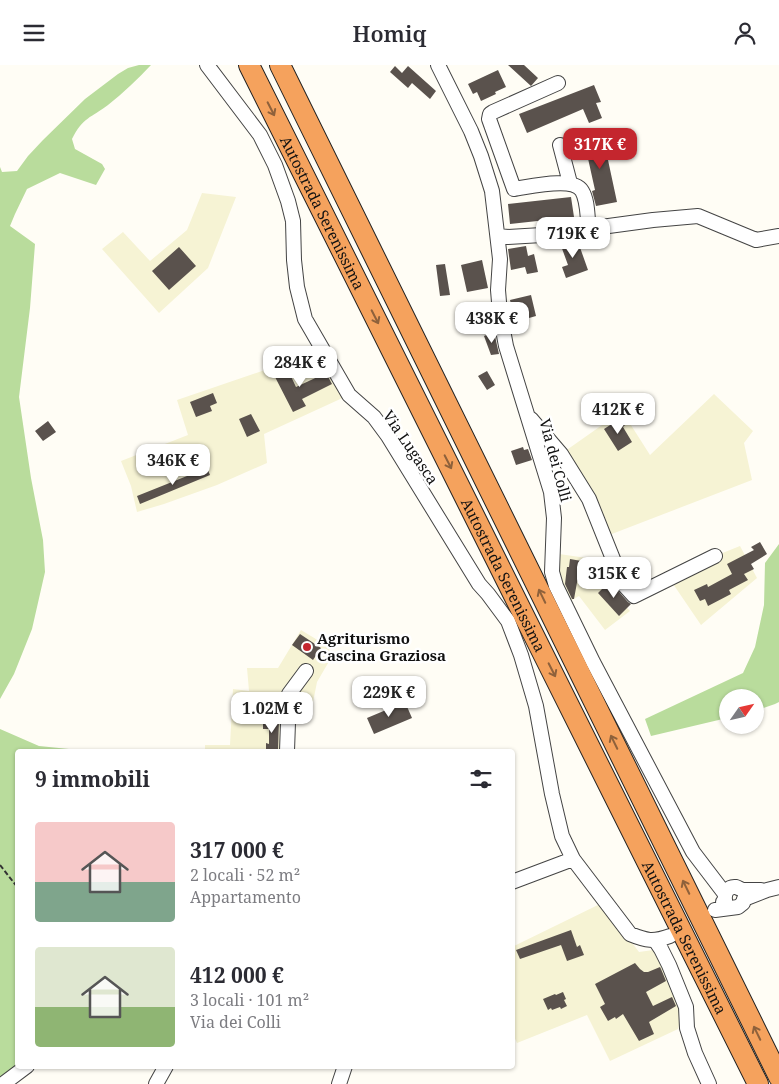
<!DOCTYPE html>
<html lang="it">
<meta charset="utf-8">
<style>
body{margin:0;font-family:"Noto Serif",serif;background:#f7f7f7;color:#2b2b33;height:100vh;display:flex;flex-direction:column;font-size:19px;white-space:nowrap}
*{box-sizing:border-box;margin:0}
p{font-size:16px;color:#7c7c81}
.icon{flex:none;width:28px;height:28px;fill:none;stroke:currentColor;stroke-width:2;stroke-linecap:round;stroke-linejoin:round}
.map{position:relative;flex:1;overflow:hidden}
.panel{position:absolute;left:15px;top:684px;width:500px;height:320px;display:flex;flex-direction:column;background:#fff;border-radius:5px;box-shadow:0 1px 4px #0004}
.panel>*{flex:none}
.needle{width:32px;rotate:56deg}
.tools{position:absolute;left:719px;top:624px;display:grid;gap:10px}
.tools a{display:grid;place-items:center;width:45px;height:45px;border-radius:50%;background:#fff;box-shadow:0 1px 4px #0004;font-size:25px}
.price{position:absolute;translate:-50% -42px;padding:0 11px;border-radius:10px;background:#fff;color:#222;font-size:16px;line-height:32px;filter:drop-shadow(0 1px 2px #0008)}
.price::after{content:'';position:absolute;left:50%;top:30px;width:15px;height:11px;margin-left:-8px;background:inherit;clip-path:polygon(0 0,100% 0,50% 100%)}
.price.selected{background:#c4262e;color:#fff}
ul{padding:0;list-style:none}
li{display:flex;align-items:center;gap:15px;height:125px;padding:0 20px}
li span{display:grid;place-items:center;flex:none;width:140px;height:100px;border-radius:5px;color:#555}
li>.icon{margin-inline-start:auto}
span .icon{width:60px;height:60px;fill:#fffc;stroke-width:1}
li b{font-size:21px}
h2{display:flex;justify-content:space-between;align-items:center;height:60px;padding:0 20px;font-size:21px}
header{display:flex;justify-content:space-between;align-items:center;height:65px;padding:0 20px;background:#fff;font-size:22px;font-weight:600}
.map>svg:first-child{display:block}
</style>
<header><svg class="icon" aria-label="menu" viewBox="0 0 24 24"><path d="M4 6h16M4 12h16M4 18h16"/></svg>Homiq<svg class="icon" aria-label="person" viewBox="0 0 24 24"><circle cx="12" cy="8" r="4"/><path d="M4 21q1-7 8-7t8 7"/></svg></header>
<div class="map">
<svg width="779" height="1019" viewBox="0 0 779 1019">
<rect width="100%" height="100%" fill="#fffdf5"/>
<path fill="#f6f3d4" d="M 202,128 L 236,132 L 208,203 L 159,248 L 102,184 L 123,167 L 150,196 L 187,165 Z
M 320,280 L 349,330 L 264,369 L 267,398 L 217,420 L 164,439 L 137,447 L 131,421 L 121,396 L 188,370 L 177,335 L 265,305 Z
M 714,329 L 753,366 L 744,378 L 752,415 L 604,472 L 561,389 L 622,346 L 650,390 Z
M 740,481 L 757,513 L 701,560 L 669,513 L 715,491 Z
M 552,488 L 587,493 L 590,517 L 600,513 L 630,546 L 605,565 L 579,531 L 565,539 Z
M 301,565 L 329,582 L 331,593 L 317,617 L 313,637 L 292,647 L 289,686 L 205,686 L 205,680 L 230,680 L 233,624 L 249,626 L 247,603 L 278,603 Z
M 602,838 L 639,887 L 660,884 L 683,944 L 678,964 L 610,996 L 587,950 L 517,978 L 512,967 L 512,882 Z"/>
<path fill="#b9dc9c" d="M 139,0 L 151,0 C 138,14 123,28 108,40 C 91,53 83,52 72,74 L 75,84 L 102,99 L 105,104 L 96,120 L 60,108 L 27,124 L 15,149 L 10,161 L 35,179 L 30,243 L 19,332 L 31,413 L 43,475 L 45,507 L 32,564 L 14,609 L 0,634 L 0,102 L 2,107 L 17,106 L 28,91 L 43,75 L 85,34 L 118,9 L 128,3 Z
M 779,479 L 779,637 L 775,639 L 755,646 L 755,632 L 728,632 L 727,653 L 651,671 L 645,654 L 743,608 L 755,582 L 764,540 L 765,498 Z
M 0,664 L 39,681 L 89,686 L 18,686 L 18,1001 L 0,1019 Z"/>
<path fill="#5a524d" d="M 508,0 L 524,0 L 538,13 L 531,21 Z
M 395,1 L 402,8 L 408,1 L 436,26 L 430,34 L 412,18 L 408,23 L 390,7 Z
M 498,5 L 506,22 L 495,27 L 496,29 L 481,36 L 477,27 L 473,29 L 468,19 Z
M 594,20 L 601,37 L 596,38 L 602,53 L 589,58 L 583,44 L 527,68 L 519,49 Z
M 602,67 L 617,137 L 596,141 L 592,126 L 595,125 L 583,71 Z
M 571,132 L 574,152 L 510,159 L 508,139 Z
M 577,174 L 588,205 L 566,213 L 562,202 L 568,200 L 560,178 Z
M 526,181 L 528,191 L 534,189 L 538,207 L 527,209 L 525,202 L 511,205 L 508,184 Z
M 179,182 L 196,201 L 169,225 L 152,206 Z
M 482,195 L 488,223 L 467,227 L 461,200 Z
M 445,199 L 450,230 L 440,231 L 436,200 Z
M 531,230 L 536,251 L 515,257 L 510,235 Z
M 494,267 L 499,289 L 491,290 L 484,271 Z
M 287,303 L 296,322 L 326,308 L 332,319 L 302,334 L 306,341 L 293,347 L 274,310 Z
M 487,306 L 495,320 L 487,325 L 478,311 Z
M 213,328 L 217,338 L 210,341 L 212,346 L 196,352 L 190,337 Z
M 251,349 L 260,366 L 247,372 L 239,354 Z
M 621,353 L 625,360 L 623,362 L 632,377 L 618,386 L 604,364 Z
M 48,356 L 56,367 L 43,376 L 35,366 Z
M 523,382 L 524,385 L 528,384 L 532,395 L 516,400 L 511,386 Z
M 207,403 L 210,410 L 140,439 L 137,431 Z
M 760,477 L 767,489 L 751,499 L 754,504 L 744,509 L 748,515 L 729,525 L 731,529 L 708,541 L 705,534 L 700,536 L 694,525 L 707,519 L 708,522 L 732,509 L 727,499 L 754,485 L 751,482 Z
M 570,494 L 593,498 L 590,514 L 578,512 L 574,534 L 572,534 L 565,519 L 567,502 L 569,502 Z
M 607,519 L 611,524 L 614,521 L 628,537 L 631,539 L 619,551 L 598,528 Z
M 300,569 L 321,583 L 313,595 L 292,580 Z
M 405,637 L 412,653 L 374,669 L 367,653 Z
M 263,655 L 279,655 L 278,686 L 266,686 L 266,678 L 269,679 L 269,664 L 263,664 Z
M 571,865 L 577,882 L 580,880 L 584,890 L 567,896 L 561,880 L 520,894 L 516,885 Z
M 635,898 L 640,904 L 644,907 L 648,907 L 660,902 L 661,904 L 666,916 L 646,927 L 653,941 L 672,932 L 676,941 L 649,957 L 654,969 L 639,976 L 623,949 L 616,954 L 615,952 L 608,956 L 600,942 L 605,939 L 595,919 Z
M 563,927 L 566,934 L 564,935 L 567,941 L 561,944 L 560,942 L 552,945 L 551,943 L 548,945 L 543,934 L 555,929 L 556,930 Z"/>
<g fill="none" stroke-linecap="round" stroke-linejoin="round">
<defs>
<path id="minor" d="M 207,0 L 260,70 L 275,100 L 288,136 L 293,156 L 294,195 L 297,222 L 305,254 L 349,330 L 374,352 L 388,371 L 479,519 L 488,529 L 508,556 L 521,590 L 536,641 L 552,729 L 562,771 L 573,794
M 438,0 L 471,66 L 481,91 L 492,126 L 500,194 L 498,225 L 500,249 L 506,281 L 551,427 L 554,453 L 552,507 L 556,521 L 593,597 L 693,787 L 725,829
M 558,18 L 493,47 L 490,49 L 489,54 L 514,124 C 529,122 573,111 582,126 C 588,136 587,151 589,164
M 560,80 L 570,118
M 498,171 L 508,172 L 542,170 L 653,155 L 698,151 L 756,175 L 779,171
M 531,354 L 561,389 L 589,434 L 623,519 L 634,531 L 715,491
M 287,686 L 289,629 L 306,606
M 512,817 L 573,794 L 630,869 C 647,876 653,877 670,871
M 723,837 L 725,835 C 724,828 728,821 736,822 C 739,823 741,825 744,825 C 749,825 755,825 761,825
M 715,845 L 738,842 L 743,838 L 744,834 L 767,825 L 779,822
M 655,875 L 661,884 L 669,900 L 686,942 L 687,963 L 695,988 L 709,1019
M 3,1019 L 27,1001
M 156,1019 L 166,1001
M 339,1019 L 345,1001"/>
<g id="highway">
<path id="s1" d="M 249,0 L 758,1019"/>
<path d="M 280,0 L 779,1012"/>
</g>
</defs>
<use href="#minor" stroke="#444" stroke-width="16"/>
<use href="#highway" stroke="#222" stroke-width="22"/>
<path stroke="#333" stroke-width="2" stroke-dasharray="5 2.5" stroke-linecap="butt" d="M 0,800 L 18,823"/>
<use href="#minor" stroke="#fff" stroke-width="14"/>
<use href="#highway" stroke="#f5a25d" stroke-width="20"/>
</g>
<defs><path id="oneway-shaft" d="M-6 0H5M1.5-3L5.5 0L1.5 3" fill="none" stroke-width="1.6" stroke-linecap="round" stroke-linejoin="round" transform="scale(1.25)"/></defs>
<g stroke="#8e613b">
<use href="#oneway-shaft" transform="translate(271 44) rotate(63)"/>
<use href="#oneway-shaft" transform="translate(375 252) rotate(63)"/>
<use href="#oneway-shaft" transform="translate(448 397) rotate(63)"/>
<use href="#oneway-shaft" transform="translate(542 531) rotate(-116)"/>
<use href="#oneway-shaft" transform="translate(552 605) rotate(63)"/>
<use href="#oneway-shaft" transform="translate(614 677) rotate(-116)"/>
<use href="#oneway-shaft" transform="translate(686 822) rotate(-116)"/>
<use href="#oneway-shaft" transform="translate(757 968) rotate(-116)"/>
</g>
<circle fill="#c4262e" stroke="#fff" stroke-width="2" cx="307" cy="582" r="5"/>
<g text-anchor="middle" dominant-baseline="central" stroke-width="5" stroke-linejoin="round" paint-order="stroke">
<g font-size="15" fill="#111" stroke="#fff">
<text stroke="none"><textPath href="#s1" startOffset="165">Autostrada Serenissima</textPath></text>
<text transform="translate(411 382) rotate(56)">Via Lugasca</text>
<text transform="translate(556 395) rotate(75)">Via dei Colli</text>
<text stroke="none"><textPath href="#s1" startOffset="570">Autostrada Serenissima</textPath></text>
<text stroke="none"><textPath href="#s1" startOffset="975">Autostrada Serenissima</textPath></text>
</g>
<g font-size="15" font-weight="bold" fill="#111" stroke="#fff" text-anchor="start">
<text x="317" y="573">Agriturismo<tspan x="317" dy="17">Cascina Graziosa</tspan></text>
</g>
</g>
</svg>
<div class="tools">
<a><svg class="needle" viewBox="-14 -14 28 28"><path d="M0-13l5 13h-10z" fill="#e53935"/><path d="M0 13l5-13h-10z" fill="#7c7c81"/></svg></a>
</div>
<b class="price selected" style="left:600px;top:105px">317K €</b>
<b class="price" style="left:573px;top:194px">719K €</b>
<b class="price" style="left:492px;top:279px">438K €</b>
<b class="price" style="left:300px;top:323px">284K €</b>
<b class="price" style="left:618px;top:370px">412K €</b>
<b class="price" style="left:173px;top:421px">346K €</b>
<b class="price" style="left:614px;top:534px">315K €</b>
<b class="price" style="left:389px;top:653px">229K €</b>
<b class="price" style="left:272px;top:669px">1.02M €</b>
<section class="panel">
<h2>9 immobili<svg class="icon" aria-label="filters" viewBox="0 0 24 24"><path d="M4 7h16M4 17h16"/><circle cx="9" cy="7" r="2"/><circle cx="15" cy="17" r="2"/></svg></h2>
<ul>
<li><span style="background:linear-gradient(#f6c9c9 60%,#7fa58c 0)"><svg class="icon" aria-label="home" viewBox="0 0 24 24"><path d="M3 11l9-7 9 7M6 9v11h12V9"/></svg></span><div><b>317 000 €</b><p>2 locali · 52 m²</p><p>Appartamento</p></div></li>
<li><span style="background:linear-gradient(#dfe7d0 60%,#8fb573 0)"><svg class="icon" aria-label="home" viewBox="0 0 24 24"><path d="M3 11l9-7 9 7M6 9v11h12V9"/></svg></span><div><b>412 000 €</b><p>3 locali · 101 m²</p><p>Via dei Colli</p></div></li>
</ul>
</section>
</div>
